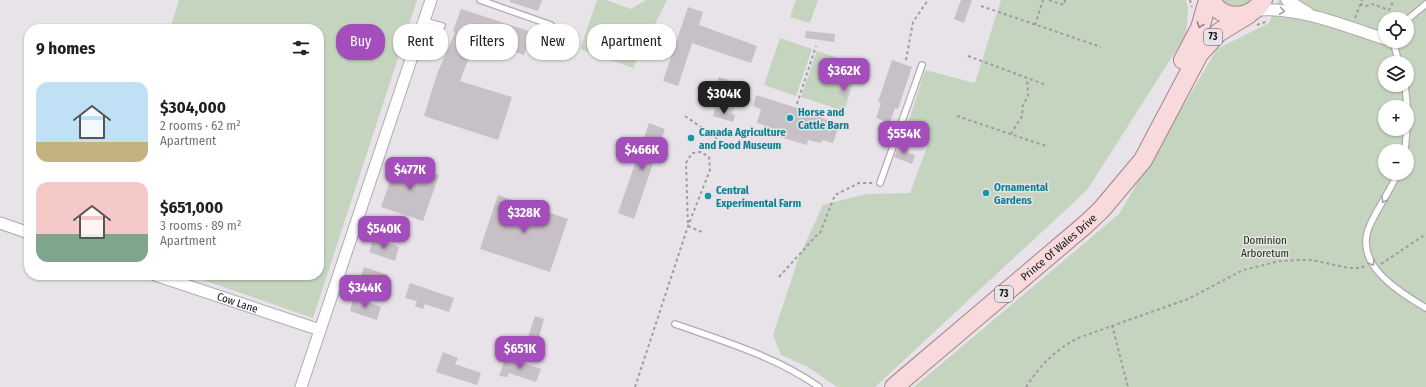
<!DOCTYPE html>
<meta charset="utf-8">
<style>
body{margin:0;font-family:"Fira Sans Condensed",sans-serif;background:#f2f2f2;color:#202124;height:100vh;display:flex;flex-direction:column;font-size:15px;white-space:nowrap}
*{box-sizing:border-box;margin:0}
p{font-size:13px;color:#757577}
.icon{flex:none;width:22px;height:22px;fill:none;stroke:currentColor;stroke-width:2;stroke-linecap:round;stroke-linejoin:round}
.map{position:relative;flex:1;overflow:hidden}
.drawer{position:absolute;left:24px;top:24px;width:300px;height:256px;display:flex;flex-direction:column;background:#fff;border-radius:16px;box-shadow:0 1px 3px #0004}
.drawer>*{flex:none}
.guide{position:absolute;left:336px;top:24px;width:380px;height:36px;display:flex;gap:8px}
.buttons{position:absolute;left:1378px;top:12px;display:grid;gap:8px}
.buttons a{display:grid;place-items:center;width:36px;height:36px;border-radius:50%;background:#fff;box-shadow:0 1px 3px #0004;font-size:20px}
.price{position:absolute;translate:-50% -34px;padding:0 9px;border-radius:8px;background:#a44ebb;color:#fff;font-size:13px;line-height:26px;filter:drop-shadow(0 1px 2px #0008)}
.price::after{content:'';position:absolute;left:50%;top:24px;width:12px;height:9px;margin-left:-6px;background:inherit;clip-path:polygon(0 0,100% 0,50% 100%)}
.price.current{background:#222;color:#fff}
ul{padding:0;list-style:none}
li{display:flex;align-items:center;gap:12px;height:100px;padding:0 12px}
li span{display:grid;place-items:center;flex:none;width:112px;height:80px;border-radius:12px;color:#555}
li>.icon{margin-inline-start:auto}
span .icon{width:48px;height:48px;fill:#fffc;stroke-width:1}
li b{font-size:17px}
h2{display:flex;justify-content:space-between;align-items:center;height:48px;padding:0 12px;font-size:17px}
.pill{padding:0 14px;border-radius:16px;background:#fff;box-shadow:0 1px 3px #0004;font-size:14px;line-height:36px}
.pill.current{background:#a44ebb;color:#fff}
.map>svg:first-child{display:block}
</style>
<div class="map">
<svg width="1426" height="387" viewBox="0 0 1426 387">
<rect width="100%" height="100%" fill="#e8e2e9"/>
<path fill="#c4d4bf" fill-rule="evenodd" d="M 179,0 L 417,0 L 313,318 L 189,275 L 319,275 L 319,29 L 170,29 Z
M 597,0 L 606,0 L 631,9 L 646,0 L 667,0 L 633,68 L 580,49 Z
M 796,0 L 818,0 L 810,23 L 790,17 Z
M 1001,0 L 1186,0 L 1188,9 L 1186,35 L 1087,190 L 875,387 L 837,387 L 806,366 L 781,355 L 773,335 L 799,257 L 823,205 L 866,194 L 910,193 L 927,147 L 905,133 L 925,70 L 975,83 Z
M 1218,0 L 1255,0 L 1239,11 Z
M 1279,0 L 1426,0 L 1426,387 L 914,387 L 1119,214 L 1217,49 L 1269,23 ZM 1385,19 L 1407,19 L 1407,41 L 1385,41 ZM 1385,63 L 1407,63 L 1407,85 L 1385,85 ZM 1385,107 L 1407,107 L 1407,129 L 1385,129 ZM 1385,151 L 1407,151 L 1407,173 L 1385,173 Z
M 780,38 L 812,49 L 796,96 L 764,85 Z
M 817,51 L 859,65 L 844,111 L 801,97 Z
M 716,85 L 740,93 L 732,114 L 709,106 Z"/>
<path fill="#c7c0c7" d="M 510,0 L 542,0 L 538,11 L 510,2 Z
M 961,0 L 972,0 L 964,23 L 954,19 Z
M 688,7 L 703,12 L 699,25 L 757,46 L 751,63 L 692,43 L 678,86 L 663,81 Z
M 461,9 L 532,32 L 524,55 L 476,39 L 460,81 L 512,97 L 498,140 L 424,116 L 437,74 L 455,32 L 453,31 Z
M 806,31 L 835,34 L 834,42 L 805,38 Z
M 892,60 L 912,67 L 898,109 L 895,108 L 890,123 L 876,118 L 881,103 L 878,102 Z
M 719,77 L 743,85 L 740,93 L 716,85 Z
M 842,86 L 849,89 L 846,98 L 838,94 Z
M 756,95 L 816,114 L 816,116 L 828,120 L 827,124 L 838,128 L 833,143 L 822,140 L 821,143 L 808,140 L 807,145 L 767,133 L 769,127 L 757,123 L 761,109 L 753,106 Z
M 715,108 L 735,115 L 733,122 L 713,116 Z
M 649,123 L 665,129 L 634,219 L 618,213 Z
M 899,146 L 909,150 L 908,153 L 915,155 L 912,164 L 894,157 Z
M 397,161 L 439,175 L 423,221 L 381,207 Z
M 498,195 L 568,219 L 550,272 L 480,249 Z
M 374,238 L 399,247 L 395,261 L 369,252 Z
M 364,267 L 388,275 L 383,290 L 359,282 Z
M 410,283 L 454,298 L 449,312 L 425,304 L 423,309 L 415,306 L 417,301 L 405,298 Z
M 354,297 L 381,307 L 377,320 L 350,311 Z
M 535,316 L 544,319 L 538,340 L 528,337 Z
M 443,352 L 458,358 L 455,364 L 481,373 L 477,385 L 436,372 Z
M 506,357 L 541,369 L 536,382 L 509,373 L 508,377 L 499,376 Z"/>
<g fill="none" stroke-linecap="round" stroke-linejoin="round">
<defs>
<path id="lane" d="M 480,0 L 551,25
M 1407,20 L 1426,4
M 424,21 L 442,26
M 1393,41 L 1399,63
M 1405,85 L 1408,114 L 1405,151
M 1398,173 C 1390,191 1378,207 1370,225 C 1352,264 1398,291 1426,308
M 880,183 L 922,65
M 675,324 C 723,341 777,357 819,387"/>
<g id="street">
<path d="M 1287,0 L 1308,13"/>
<path d="M 1255,10 C 1301,7 1342,25 1385,39"/>
<path d="M 1392,41 L 1393,41"/>
<path d="M 0,223 L 29,233"/>
<path id="s1" d="M 155,275 L 320,330"/>
<path d="M 301,387 L 431,0"/>
</g>
<g id="primary">
<path d="M 1211,0 C 1222,22 1251,20 1263,0"/>
<path d="M 1183,60 L 1200,28 L 1208,0"/>
<path id="s2" d="M 894,387 L 1085,225 L 1101,210 L 1143,160 L 1199,54 L 1218,33 L 1249,14"/>
</g>
</defs>
<use href="#lane" stroke="#b0aab1" stroke-width="8"/>
<use href="#street" stroke="#b0aab1" stroke-width="13"/>
<use href="#primary" stroke="#a58487" stroke-width="20"/>
<path stroke="#a09ba1" stroke-width="2" stroke-dasharray="3 3" stroke-linecap="butt" d="M 1049,0 L 1064,5 L 1065,0
M 1190,0 L 1192,7
M 1360,4 L 1366,6 L 1372,4 L 1389,10 L 1394,0
M 981,6 L 1101,47
M 1355,18 L 1362,0
M 1035,25 L 1043,0
M 1257,25 L 1268,21
M 968,56 L 1046,85
M 906,60 L 913,22 L 928,0
M 797,104 L 816,46
M 685,116 L 728,146
M 957,116 L 1046,146
M 1011,134 L 1022,116 L 1023,105 L 1028,96 L 1027,78
M 688,226 L 702,232
M 1381,264 L 1426,234
M 779,277 L 816,236 L 820,233 L 835,195 L 859,183 L 873,183
M 1112,325 L 1128,387
M 635,387 L 688,226 L 710,170 L 709,157 L 701,152 L 692,153 L 686,163 L 688,226
M 1026,387 C 1041,364 1054,351 1078,338 L 1188,299 L 1243,270 L 1280,261 L 1299,260 L 1312,260 L 1348,268 L 1361,268 L 1366,265"/>
<use href="#lane" stroke="#fff" stroke-width="5.5"/>
<use href="#street" stroke="#fff" stroke-width="11"/>
<use href="#primary" stroke="#f8dadc" stroke-width="18"/>
</g>
<defs><path id="oneway-chevron" d="M-2-3.5L2.5 0L-2 3.5" fill="none" stroke-width="1.6" stroke-linecap="round" stroke-linejoin="round"/></defs>
<g stroke="#a1a0a1">
<use href="#oneway-chevron" transform="translate(1282 11) rotate(8)"/>
<use href="#oneway-chevron" transform="translate(1384 200) rotate(119)"/>
<use href="#oneway-chevron" transform="translate(1372 263) rotate(60)"/>
</g>
<use stroke="#918082" href="#oneway-chevron" transform="translate(1200 25) rotate(110)"/>
<g fill="#0f9aa8" stroke="#e8e2e9" stroke-width="1.5">
<circle cx="790" cy="118" r="4"/>
<circle cx="691" cy="138" r="4"/>
<circle cx="986" cy="193" r="4"/>
<circle cx="708" cy="196" r="4"/>
</g>
<g text-anchor="middle" dominant-baseline="central" stroke-width="3" stroke-linejoin="round" paint-order="stroke">
<g fill="#e8e2e9" stroke="#535054" stroke-width="1">
<rect x="1204" y="29" width="18" height="16" rx="3"/>
<rect x="995" y="286" width="18" height="16" rx="3"/>
</g>
<g font-size="10" font-weight="bold" fill="#131114">
<text x="1213" y="37">73</text>
<text x="1004" y="294">73</text>
</g>
<g font-size="11" font-weight="bold" fill="#0d838f" stroke="#e8e2e9" text-anchor="start">
<text x="798" y="112">Horse and<tspan x="798" dy="13">Cattle Barn</tspan></text>
<text x="699" y="132">Canada Agriculture<tspan x="699" dy="13">and Food Museum</tspan></text>
<text x="994" y="187">Ornamental<tspan x="994" dy="13">Gardens</tspan></text>
<text x="716" y="190">Central<tspan x="716" dy="13">Experimental Farm</tspan></text>
</g>
<g font-size="11" fill="#123205" stroke="#e8e2e9">
<text x="1265" y="240">Dominion<tspan x="1265" dy="13">Arboretum</tspan></text>
</g>
<g font-size="11" fill="#131114" stroke="#e8e2e9">
<text stroke="none"><textPath href="#s2" startOffset="216">Prince Of Wales Drive</textPath></text>
<text stroke="none"><textPath href="#s1" startOffset="87">Cow Lane</textPath></text>
</g>
</g>
</svg>
<div class="buttons">
<a><svg class="icon" aria-label="locate" viewBox="0 0 24 24"><circle cx="12" cy="12" r="6"/><path d="M12 2v4M12 18v4M2 12h4M18 12h4"/></svg></a>
<a><svg class="icon" aria-label="layers" viewBox="0 0 24 24"><path d="M12 4l9 5-9 5-9-5zM3 14l9 5 9-5"/></svg></a>
<a>+</a>
<a>−</a>
</div>
<b class="price" style="left:844px;top:92px">$362K</b>
<b class="price current" style="left:724px;top:115px">$304K</b>
<b class="price" style="left:904px;top:155px">$554K</b>
<b class="price" style="left:642px;top:171px">$466K</b>
<b class="price" style="left:410px;top:191px">$477K</b>
<b class="price" style="left:524px;top:234px">$328K</b>
<b class="price" style="left:384px;top:250px">$540K</b>
<b class="price" style="left:365px;top:309px">$344K</b>
<b class="price" style="left:520px;top:370px">$651K</b>
<div class="guide">
<a class="pill current">Buy</a>
<a class="pill">Rent</a>
<a class="pill">Filters</a>
<a class="pill">New</a>
<a class="pill">Apartment</a>
</div>
<section class="drawer">
<h2>9 homes<svg class="icon" aria-label="filters" viewBox="0 0 24 24"><path d="M4 7h16M4 17h16"/><circle cx="9" cy="7" r="2"/><circle cx="15" cy="17" r="2"/></svg></h2>
<ul>
<li><span style="background:linear-gradient(#bfe0f5 75%,#c2b280 0)"><svg class="icon" aria-label="home" viewBox="0 0 24 24"><path d="M3 11l9-7 9 7M6 9v11h12V9"/></svg></span><div><b>$304,000</b><p>2 rooms · 62 m²</p><p>Apartment</p></div></li>
<li><span style="background:linear-gradient(#f6c9c9 65%,#7fa58c 0)"><svg class="icon" aria-label="home" viewBox="0 0 24 24"><path d="M3 11l9-7 9 7M6 9v11h12V9"/></svg></span><div><b>$651,000</b><p>3 rooms · 89 m²</p><p>Apartment</p></div></li>
</ul>
</section>
</div>
